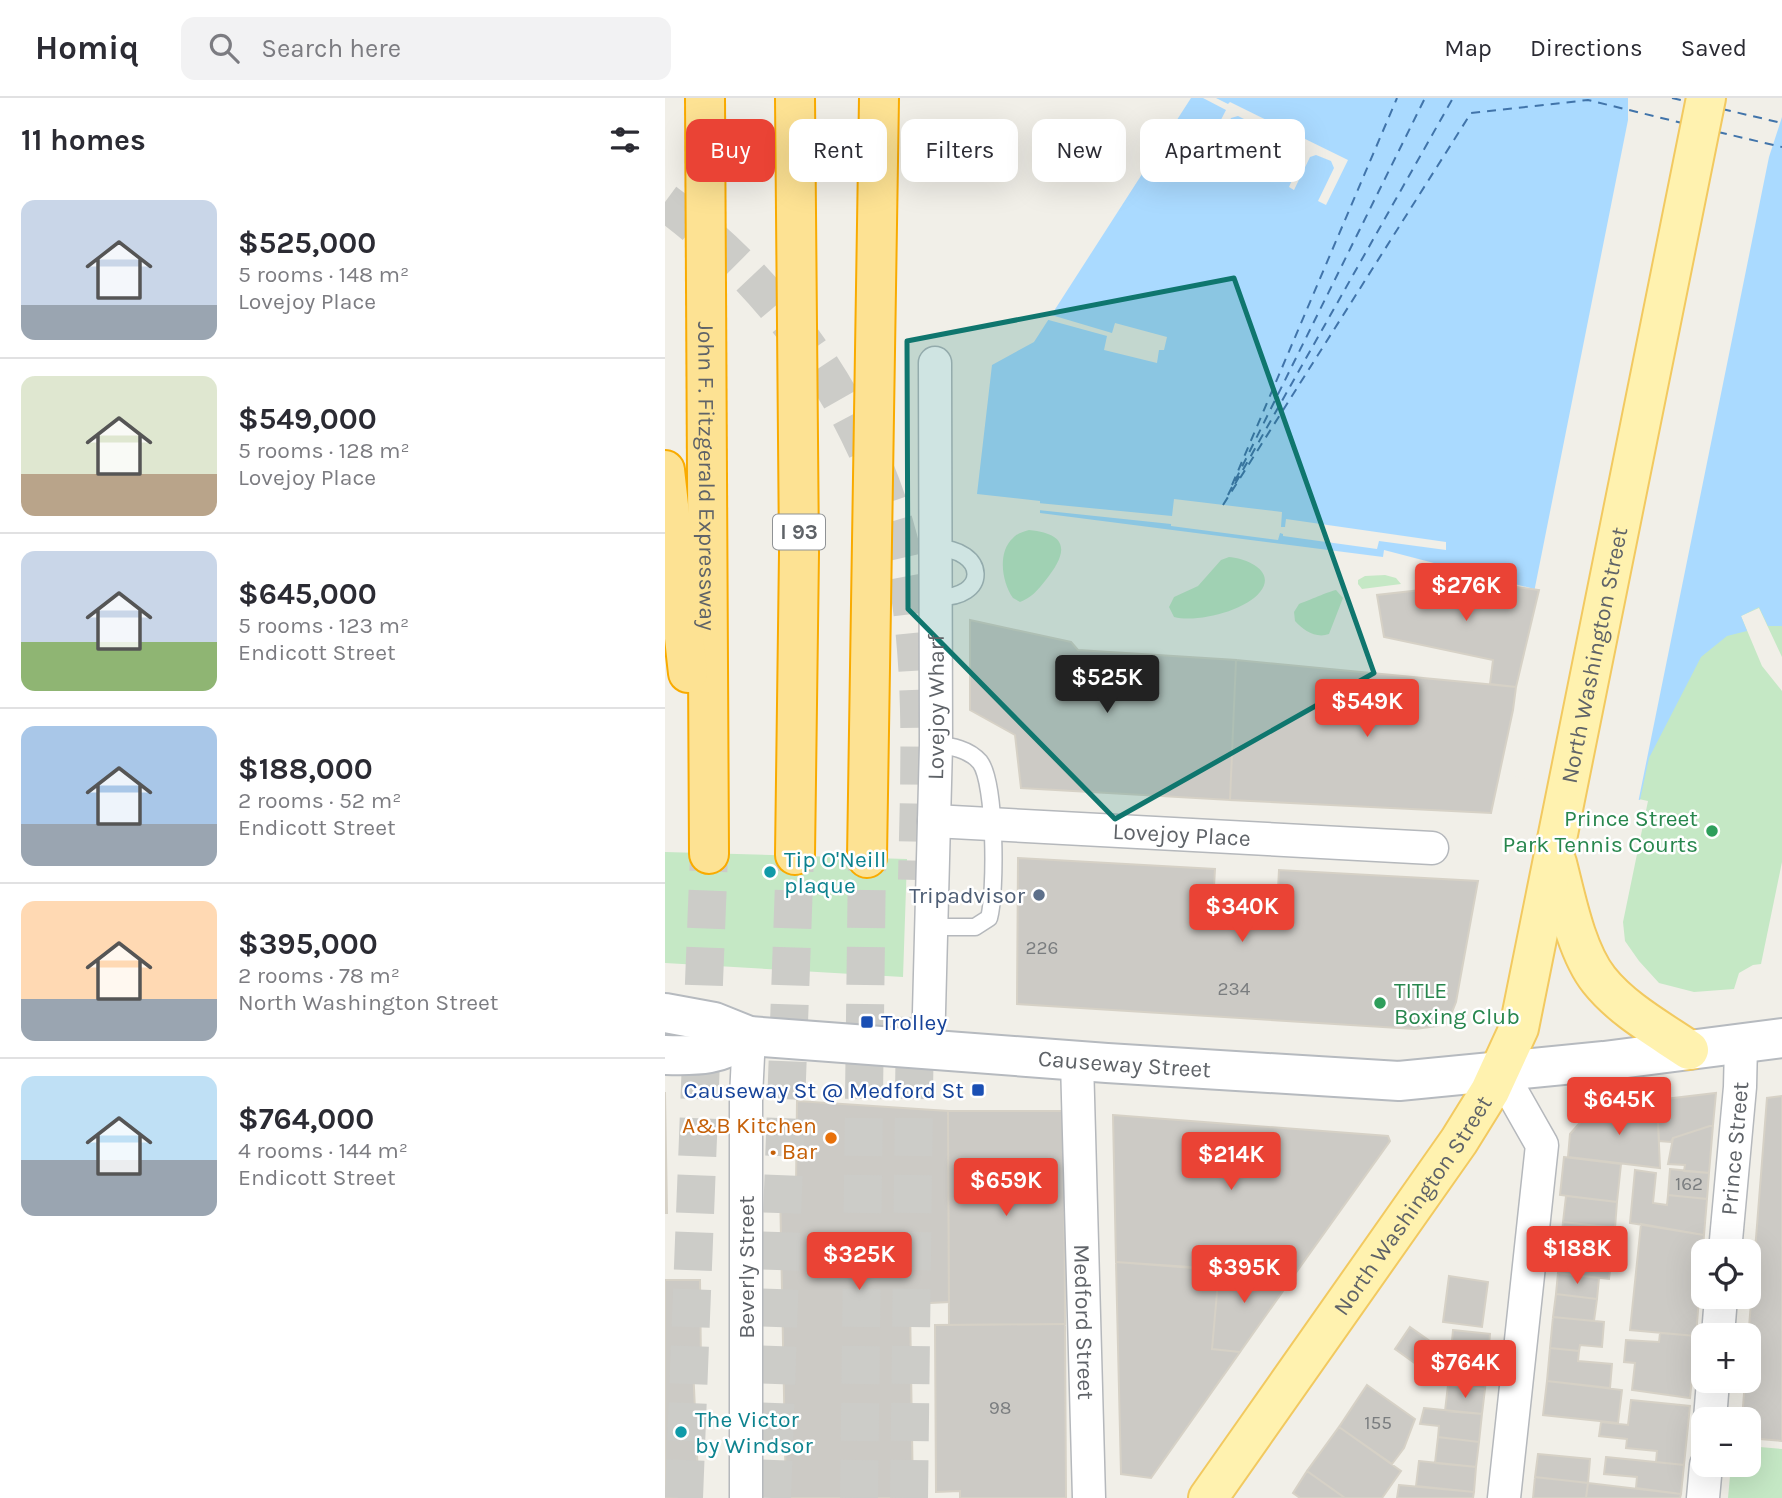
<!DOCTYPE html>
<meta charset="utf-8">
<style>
body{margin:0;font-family:Karla,sans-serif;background:#f2f2f3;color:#2b2b33;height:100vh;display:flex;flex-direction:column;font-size:26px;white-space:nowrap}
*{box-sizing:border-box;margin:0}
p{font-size:23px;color:#7c7c81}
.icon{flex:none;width:38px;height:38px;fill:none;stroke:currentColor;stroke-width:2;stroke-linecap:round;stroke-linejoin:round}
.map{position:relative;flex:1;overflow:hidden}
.side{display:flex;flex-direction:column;background:#fff;width:665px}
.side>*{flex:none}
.banner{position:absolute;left:21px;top:21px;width:665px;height:63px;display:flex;gap:14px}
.buttons{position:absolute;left:1026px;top:1141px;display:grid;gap:14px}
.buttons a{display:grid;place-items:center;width:70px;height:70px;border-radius:14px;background:#fff;box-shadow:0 7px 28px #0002;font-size:35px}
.price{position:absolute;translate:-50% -60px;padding:0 16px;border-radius:7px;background:#ea4335;color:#fff;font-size:23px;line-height:46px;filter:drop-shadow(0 2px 4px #0008)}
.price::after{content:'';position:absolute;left:50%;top:42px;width:21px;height:16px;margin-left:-10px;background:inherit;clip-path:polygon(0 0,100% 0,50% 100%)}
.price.current{background:#222;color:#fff}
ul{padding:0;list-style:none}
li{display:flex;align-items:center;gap:21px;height:175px;padding:0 21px}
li+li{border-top:2px solid #e1e1e2}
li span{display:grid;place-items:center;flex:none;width:196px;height:140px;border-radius:14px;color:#555}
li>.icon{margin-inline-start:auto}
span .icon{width:84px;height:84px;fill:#fffc;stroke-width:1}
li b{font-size:30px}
h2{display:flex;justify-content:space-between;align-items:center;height:84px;padding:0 21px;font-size:30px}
.chip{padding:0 24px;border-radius:14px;background:#fff;box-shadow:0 7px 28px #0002;font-size:24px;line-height:63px}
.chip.current{background:#ea4335;color:#fff}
header{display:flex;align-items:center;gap:42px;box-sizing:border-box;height:98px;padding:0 35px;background:#fff;border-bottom:2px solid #e1e1e2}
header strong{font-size:33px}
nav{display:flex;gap:38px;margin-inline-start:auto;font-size:24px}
.search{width:490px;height:63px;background:#f2f2f3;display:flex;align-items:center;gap:18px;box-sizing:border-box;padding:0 24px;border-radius:14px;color:#7c7c81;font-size:26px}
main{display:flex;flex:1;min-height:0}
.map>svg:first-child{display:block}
</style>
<header>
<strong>Homiq</strong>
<div class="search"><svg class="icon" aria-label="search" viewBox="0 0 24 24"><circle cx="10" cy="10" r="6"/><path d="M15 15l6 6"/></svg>Search here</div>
<nav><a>Map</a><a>Directions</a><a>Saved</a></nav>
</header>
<main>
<section class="side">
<h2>11 homes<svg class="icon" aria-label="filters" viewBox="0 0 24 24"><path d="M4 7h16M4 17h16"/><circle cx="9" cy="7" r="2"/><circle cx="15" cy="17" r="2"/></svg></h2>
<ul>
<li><span style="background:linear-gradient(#c9d6e8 75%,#9aa5b1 0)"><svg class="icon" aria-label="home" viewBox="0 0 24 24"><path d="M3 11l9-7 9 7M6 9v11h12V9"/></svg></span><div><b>$525,000</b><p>5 rooms · 148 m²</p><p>Lovejoy Place</p></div></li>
<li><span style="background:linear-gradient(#dfe7d0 70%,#b9a48a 0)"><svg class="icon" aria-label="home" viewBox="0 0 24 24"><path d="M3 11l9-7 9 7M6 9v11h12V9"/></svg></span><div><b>$549,000</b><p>5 rooms · 128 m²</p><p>Lovejoy Place</p></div></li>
<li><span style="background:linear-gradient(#c9d6e8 65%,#8fb573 0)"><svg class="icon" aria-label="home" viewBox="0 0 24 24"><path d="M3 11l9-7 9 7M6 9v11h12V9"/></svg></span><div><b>$645,000</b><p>5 rooms · 123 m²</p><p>Endicott Street</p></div></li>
<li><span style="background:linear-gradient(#a9c7e8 70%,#9aa5b1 0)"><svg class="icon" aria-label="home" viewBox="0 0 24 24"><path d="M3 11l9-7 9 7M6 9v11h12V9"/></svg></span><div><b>$188,000</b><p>2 rooms · 52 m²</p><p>Endicott Street</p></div></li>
<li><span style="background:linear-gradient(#ffd9b3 70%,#9aa5b1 0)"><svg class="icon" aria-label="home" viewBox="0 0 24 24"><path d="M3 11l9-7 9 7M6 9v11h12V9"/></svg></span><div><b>$395,000</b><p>2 rooms · 78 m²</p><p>North Washington Street</p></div></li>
<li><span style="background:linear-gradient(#bfe0f5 60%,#9aa5b1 0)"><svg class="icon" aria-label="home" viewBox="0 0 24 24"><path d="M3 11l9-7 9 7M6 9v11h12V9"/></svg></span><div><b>$764,000</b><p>4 rooms · 144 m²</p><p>Endicott Street</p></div></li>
</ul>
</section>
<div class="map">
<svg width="1117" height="1400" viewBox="0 0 1117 1400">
<rect width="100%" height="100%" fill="#f1efe8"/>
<path fill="#c5e8c5" d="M 364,432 C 406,436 402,456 380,483 C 373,492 366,500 355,504 L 348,500 C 337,485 332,454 348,440 C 352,435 358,434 364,432 Z
M 564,459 C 581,460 612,473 595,494 C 580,513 532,525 509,519 L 504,509 L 509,499 L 533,488 L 556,462 Z
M 720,477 L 731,480 L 736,486 L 697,491 L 693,486 L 693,482 L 700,478 Z
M 671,492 L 678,500 L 664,536 C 651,541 638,532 630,523 L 629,514 L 634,506 C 642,503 665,493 671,492 Z
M 1117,493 L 1117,559 L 1094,510 L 1076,518 L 1097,568 L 1117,593 L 1117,764 L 1096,866 L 1088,867 L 1074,875 L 1069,891 L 1029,894 L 994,885 L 974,863 L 960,843 L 958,824 L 983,703 L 903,686 L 932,554 Z
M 0,754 L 242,761 L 238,879 L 0,865 Z
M 1083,1348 L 1117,1351 L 1117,1400 L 1063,1400 L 1066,1367 L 1083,1367 Z"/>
<path fill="#aadaff" d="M 526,0 L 1117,0 L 1117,528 L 1103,528 L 1094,509 L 1076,518 L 1082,533 L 1062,538 L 1036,559 L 984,660 L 975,702 L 903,686 L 873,492 L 719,452 L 718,459 L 375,415 L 375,403 L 312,396 L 327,267 L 369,244 Z"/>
<path fill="#f1efe8" d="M 538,0 L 551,0 L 563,6 L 565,4 L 683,62 L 661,107 L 653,103 L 669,70 L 666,63 L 651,57 L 645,59 L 629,92 L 624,89 L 639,56 L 637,49 L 615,39 L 608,41 L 592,73 L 587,71 L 602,38 L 599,31 L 573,18 L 566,20 L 550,52 L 542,49 L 561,12 Z
M 963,0 L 1117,0 L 1117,19 L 1104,59 L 973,705 L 843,677 L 841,674 L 844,620 L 963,22 Z
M 383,216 L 447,235 L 450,225 L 502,239 L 499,252 L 494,252 L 492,265 L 439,252 L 442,238 L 380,221 Z
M 509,401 L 617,414 L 616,429 L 620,429 L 621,421 L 781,444 L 781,452 L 714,443 L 712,451 L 618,438 L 618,436 L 615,435 L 613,442 L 506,428 L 506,426 L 373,412 L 373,405 L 507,418 Z"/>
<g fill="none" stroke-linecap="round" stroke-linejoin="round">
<path stroke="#4174aa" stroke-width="2" stroke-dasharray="9 7" stroke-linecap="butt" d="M 1007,0 L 1020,3
M 1057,11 L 1117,25
M 1053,34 L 1117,49
M 570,386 L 788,0
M 567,387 L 732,0
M 563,397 L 760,0
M 558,407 L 806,15 L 923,2 L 1017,25"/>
</g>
<path fill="#cccac5" stroke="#d6d1c6" stroke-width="2" d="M 819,485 L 874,492 L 851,589 L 825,586 L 828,562 L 719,539 L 712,497 Z
M 305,522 L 406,544 L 413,552 L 571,562 L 565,702 L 356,690 L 350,637 L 305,612 Z
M 571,562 L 851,589 L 848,612 L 826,715 L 565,702 Z
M 353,760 L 550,771 L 549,789 L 613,792 L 614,772 L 813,783 L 791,904 L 787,914 L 772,928 L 750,931 L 352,906 Z
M 0,994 L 2,1115 L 0,1115 Z
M 1051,995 L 1048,1027 L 1008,1040 L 1006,1044 L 994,1043 L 992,1002 Z
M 1117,998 L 1117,1343 L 1083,1340 L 1083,1321 L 1077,1321 L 1080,1283 L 1083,1283 L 1083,1242 L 1102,1000 Z
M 992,1002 L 995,1070 L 903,1059 L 905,1036 L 920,1019 Z
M 132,1003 L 283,1013 L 284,1204 L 245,1206 L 248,1400 L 121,1400 L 115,1089 L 131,1089 Z
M 283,1013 L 399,1013 L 400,1226 L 284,1227 Z
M 448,1017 L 723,1038 L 725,1043 L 630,1176 L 451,1164 Z
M 1048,1027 L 1044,1075 L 1019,1073 L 1020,1067 L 1003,1066 L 1008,1040 Z
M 899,1059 L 956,1066 L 952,1104 L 895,1097 Z
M 1005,1071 L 1044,1075 L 1042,1101 L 1003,1097 Z
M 970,1072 L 991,1075 L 988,1105 L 1002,1107 L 1003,1097 L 1042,1101 L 1039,1137 L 965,1125 Z
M 901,1098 L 952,1104 L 950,1130 L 898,1124 Z
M 898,1124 L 950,1130 L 944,1181 L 893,1175 Z
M 976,1126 L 1039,1137 L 1031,1238 L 965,1232 Z
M 451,1164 L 554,1172 L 547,1251 L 575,1254 L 486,1380 L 456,1376 Z
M 554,1172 L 630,1176 L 575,1254 L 547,1251 Z
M 893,1175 L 934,1180 L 932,1201 L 891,1196 Z
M 784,1178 L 823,1184 L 817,1229 L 778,1224 Z
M 0,1182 L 35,1182 L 36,1267 L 28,1268 L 34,1400 L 0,1400 Z
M 891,1196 L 932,1201 L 929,1223 L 888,1219 Z
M 888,1219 L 939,1224 L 937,1249 L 915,1247 L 914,1253 L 885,1250 Z
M 400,1226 L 401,1400 L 295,1400 L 295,1393 L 271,1394 L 270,1227 Z
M 745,1229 L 772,1248 L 769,1279 L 730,1251 Z
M 788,1232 L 825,1236 L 820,1291 L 783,1287 Z
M 995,1235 L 1031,1238 L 1025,1300 L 967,1292 L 970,1265 L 959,1264 L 961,1242 L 994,1244 Z
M 885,1250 L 914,1253 L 913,1263 L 947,1266 L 945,1290 L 882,1283 Z
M 882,1283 L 957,1292 L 953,1325 L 878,1317 Z
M 702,1287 L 750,1321 L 739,1350 L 727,1366 L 674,1329 Z
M 783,1287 L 820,1291 L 817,1316 L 780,1313 Z
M 966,1302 L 1025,1308 L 1019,1367 L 991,1364 L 992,1353 L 961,1350 L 962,1341 L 934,1338 L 936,1324 L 963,1327 Z
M 759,1310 L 817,1316 L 814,1344 L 773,1339 L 774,1328 L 755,1326 Z
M 674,1329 L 736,1373 L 717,1400 L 680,1400 L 642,1373 Z
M 773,1339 L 814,1344 L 811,1369 L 770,1365 Z
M 873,1356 L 925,1361 L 923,1385 L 870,1379 Z
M 941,1359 L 1019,1367 L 1016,1396 L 971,1390 L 972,1379 L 939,1376 Z
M 754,1363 L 811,1369 L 809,1394 L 751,1388 Z
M 642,1373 L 680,1400 L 635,1400 L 628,1395 Z
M 870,1379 L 923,1385 L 921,1400 L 868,1400 Z
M 923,1385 L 1016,1396 L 1015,1400 L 921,1400 Z
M 734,1387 L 809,1394 L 808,1400 L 732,1400 Z"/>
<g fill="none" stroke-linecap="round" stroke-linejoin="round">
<path stroke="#ccccc8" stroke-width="38" stroke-dasharray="38 19" stroke-linecap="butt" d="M 0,104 C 124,195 219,337 244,490 C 259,587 254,685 252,782
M 19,1400 L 44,756
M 107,1400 L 130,757
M 194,1400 L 202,760
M 244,1400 L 250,919"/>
<defs>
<path id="lane" d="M 270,450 C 322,450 326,502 270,499
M 266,829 L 310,829 L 324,820 C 331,795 331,685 315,664 C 304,651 287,648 271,647"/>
<g id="street">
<path id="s1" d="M 269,723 L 767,750"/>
<path id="s2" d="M 263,952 L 271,647 L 270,265"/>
<path id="s3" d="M 412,963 L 424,1400"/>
<path d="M 835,973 L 877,1047 L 839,1400"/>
<path id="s4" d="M 1060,1153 L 1075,989 L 1076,946"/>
<path d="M 1053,1237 L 1056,1199"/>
<path d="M 1045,1321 L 1048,1283"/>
<path d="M 81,1400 L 81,999 L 84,938"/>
<path d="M 1038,1400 L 1041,1367"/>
</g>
<g id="secondary">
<path id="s5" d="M 0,915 L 49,924 L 84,938 L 442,965 L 734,983 L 939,963 L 1117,940"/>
<path d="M 0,957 C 34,958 54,958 84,938"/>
</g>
<g id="primary">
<path d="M 892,765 C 901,800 911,853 934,882 C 957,911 993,931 1024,952"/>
<path id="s6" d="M 543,1400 L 794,1043 L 825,993 L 854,930 L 1041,0"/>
</g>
<g id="highway">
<path id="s7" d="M 40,0 L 44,756"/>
<path d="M 0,372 L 23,575"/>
<path d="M 130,757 L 134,455 L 130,0"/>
<path d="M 202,760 L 214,0"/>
</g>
</defs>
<use href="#lane" stroke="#b5b8bc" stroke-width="19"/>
<use href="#street" stroke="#b5b8bc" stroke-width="35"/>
<use href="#secondary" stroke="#b6babf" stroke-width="42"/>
<use href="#primary" stroke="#f2c960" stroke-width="42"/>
<use href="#highway" stroke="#f9ab00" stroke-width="42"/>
<use href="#lane" stroke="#fff" stroke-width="16"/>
<use href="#street" stroke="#fff" stroke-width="32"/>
<use href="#secondary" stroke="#fff" stroke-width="38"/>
<use href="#primary" stroke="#fff2af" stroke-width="38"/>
<use href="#highway" stroke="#fde293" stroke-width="38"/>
</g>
<path fill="#0f766e" fill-opacity="0.2" stroke="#0f766e" stroke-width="5" stroke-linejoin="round" d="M 569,180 L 709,575 L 450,721 L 243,511 L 242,243 Z"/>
<g fill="#2e9e5b" stroke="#fff" stroke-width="2.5">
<circle cx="1047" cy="733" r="7"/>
<circle cx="715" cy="905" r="7"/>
</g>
<g fill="#0f9aa8" stroke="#fff" stroke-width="2.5">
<circle cx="105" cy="774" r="7"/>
<circle cx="16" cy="1334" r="7"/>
</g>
<circle fill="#5c6f8a" stroke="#fff" stroke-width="2.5" cx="374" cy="797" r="7"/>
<g fill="#1a4fb4" stroke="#fff" stroke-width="2.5">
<rect x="195" y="917" width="14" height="14" rx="3.5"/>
<rect x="306" y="985" width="14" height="14" rx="3.5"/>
</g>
<circle fill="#e8710a" stroke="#fff" stroke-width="2.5" cx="166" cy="1040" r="7"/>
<g text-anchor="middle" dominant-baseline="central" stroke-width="5" stroke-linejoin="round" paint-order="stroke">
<g font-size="19" fill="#7a7d7f">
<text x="377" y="850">226</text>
<text x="569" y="891">234</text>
<text x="1024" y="1086">162</text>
<text x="335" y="1310">98</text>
<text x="713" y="1325">155</text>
</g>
<rect fill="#fff" stroke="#8f9295" stroke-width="2" x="108" y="416.5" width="52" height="35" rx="5"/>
<g font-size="21" font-weight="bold" fill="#5f6368">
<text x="134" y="434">I 93</text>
</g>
<g font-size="23" fill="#5f6368" stroke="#fff">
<text stroke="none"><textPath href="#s7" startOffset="378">John F. Fitzgerald Expressway</textPath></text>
<text stroke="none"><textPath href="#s6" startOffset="945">North Washington Street</textPath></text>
<text stroke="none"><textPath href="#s2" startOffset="343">Lovejoy Wharf</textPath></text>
<text stroke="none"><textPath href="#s1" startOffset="248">Lovejoy Place</textPath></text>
<text stroke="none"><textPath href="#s5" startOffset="464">Causeway Street</textPath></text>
<text stroke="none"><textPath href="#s4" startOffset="103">Prince Street</textPath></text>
<text stroke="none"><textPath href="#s6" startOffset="357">North Washington Street</textPath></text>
<text transform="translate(81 1169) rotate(-90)">Beverly Street</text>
<text stroke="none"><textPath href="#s3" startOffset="261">Medford Street</textPath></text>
</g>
<g font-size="23" fill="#27864d" stroke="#fff" text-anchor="end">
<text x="1033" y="720">Prince Street<tspan x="1033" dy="26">Park Tennis Courts</tspan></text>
<text x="729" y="892" text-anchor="start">TITLE<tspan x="729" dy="26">Boxing Club</tspan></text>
</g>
<g font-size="23" fill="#0d838f" stroke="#fff" text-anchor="start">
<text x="119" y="761">Tip O'Neill<tspan x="119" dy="26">plaque</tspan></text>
<text x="30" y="1321">The Victor<tspan x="30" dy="26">by Windsor</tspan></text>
</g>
<g font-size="23" fill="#4e5e75" stroke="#fff" text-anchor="end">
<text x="360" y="797">Tripadvisor</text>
</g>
<g font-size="23" fill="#164399" stroke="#fff" text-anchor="start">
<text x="216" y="924">Trolley</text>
<text x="299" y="992" text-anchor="end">Causeway St @ Medford St</text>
</g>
<g font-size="23" fill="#c56008" stroke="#fff" text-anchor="end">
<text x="152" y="1027">A&amp;B Kitchen<tspan x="152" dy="26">• Bar</tspan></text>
</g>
</g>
</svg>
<div class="buttons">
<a><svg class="icon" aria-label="locate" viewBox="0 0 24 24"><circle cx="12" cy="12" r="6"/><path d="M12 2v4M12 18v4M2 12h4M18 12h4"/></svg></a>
<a>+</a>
<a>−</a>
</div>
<b class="price" style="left:801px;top:525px">$276K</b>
<b class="price current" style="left:442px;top:617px">$525K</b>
<b class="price" style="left:702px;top:641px">$549K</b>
<b class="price" style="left:577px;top:846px">$340K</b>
<b class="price" style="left:954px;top:1039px">$645K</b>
<b class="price" style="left:566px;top:1094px">$214K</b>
<b class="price" style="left:341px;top:1120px">$659K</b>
<b class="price" style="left:912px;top:1188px">$188K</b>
<b class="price" style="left:194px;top:1194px">$325K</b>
<b class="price" style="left:579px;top:1207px">$395K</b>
<b class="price" style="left:800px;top:1302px">$764K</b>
<div class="banner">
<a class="chip current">Buy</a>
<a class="chip">Rent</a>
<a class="chip">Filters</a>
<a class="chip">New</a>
<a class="chip">Apartment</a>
</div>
</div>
</main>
